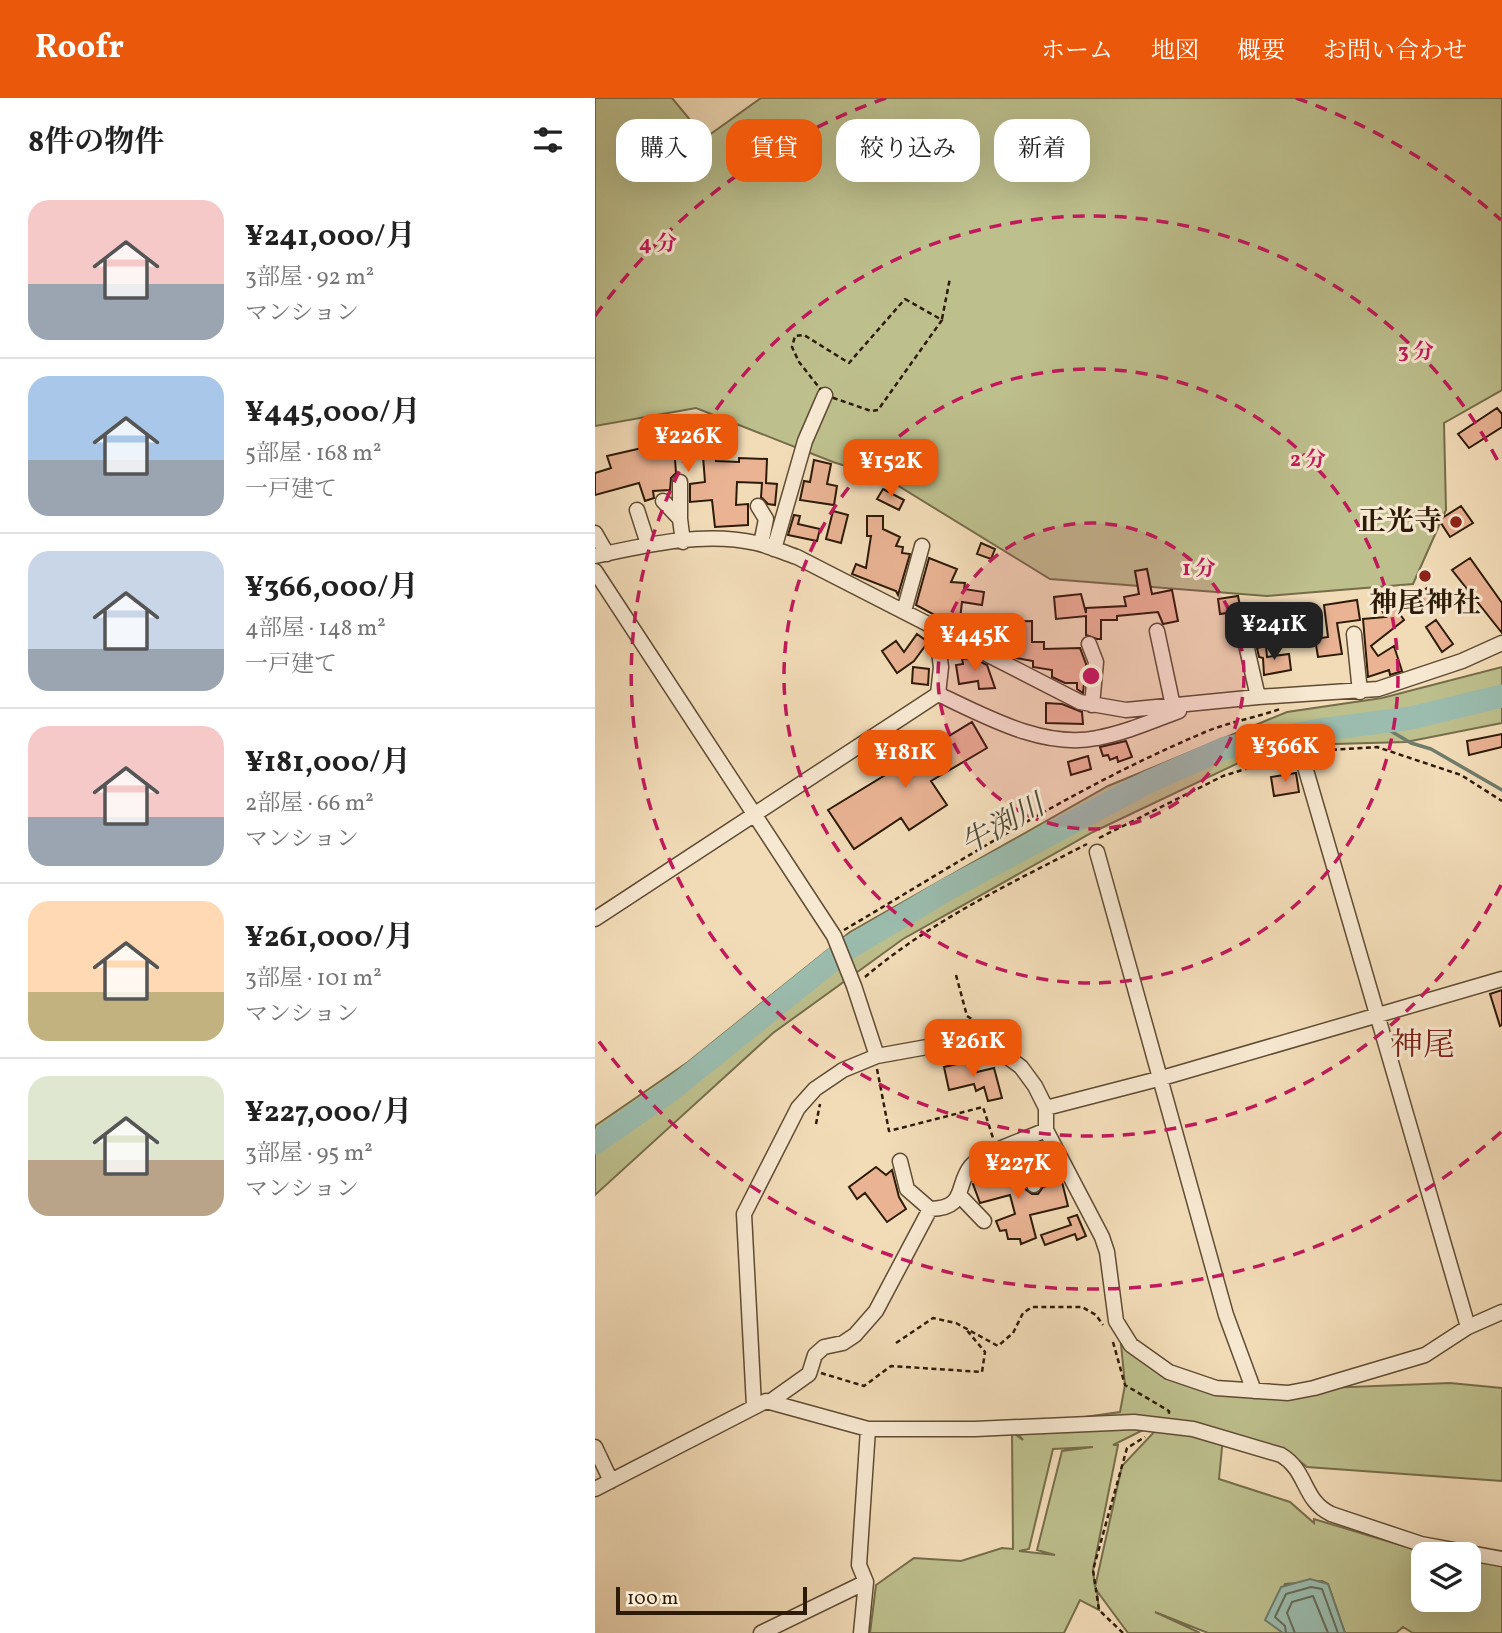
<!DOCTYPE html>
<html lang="ja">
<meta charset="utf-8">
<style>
body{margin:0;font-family:Vollkorn,"Noto Serif JP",serif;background:#f6f6f6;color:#222;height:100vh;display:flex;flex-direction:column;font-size:26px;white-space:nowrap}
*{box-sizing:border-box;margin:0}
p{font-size:23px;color:#767676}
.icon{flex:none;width:38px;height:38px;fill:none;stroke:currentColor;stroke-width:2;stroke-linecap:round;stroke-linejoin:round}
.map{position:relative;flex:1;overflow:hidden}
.side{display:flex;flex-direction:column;background:#fff;width:595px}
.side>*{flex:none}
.guide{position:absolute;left:21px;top:21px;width:665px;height:63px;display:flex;gap:14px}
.buttons{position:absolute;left:816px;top:1444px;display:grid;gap:14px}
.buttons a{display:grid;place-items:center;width:70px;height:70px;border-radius:14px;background:#fff;box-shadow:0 7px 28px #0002;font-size:35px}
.scale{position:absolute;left:21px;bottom:18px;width:191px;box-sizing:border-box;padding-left:7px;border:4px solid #2e1b07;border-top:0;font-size:19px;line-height:24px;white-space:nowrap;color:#2e1b07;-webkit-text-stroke:5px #f7e8d1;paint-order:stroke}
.price{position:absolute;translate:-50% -60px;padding:0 16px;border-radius:14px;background:#ea580c;color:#fff;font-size:23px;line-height:46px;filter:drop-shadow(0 2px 4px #0008)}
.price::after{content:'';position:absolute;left:50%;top:42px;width:21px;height:16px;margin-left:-10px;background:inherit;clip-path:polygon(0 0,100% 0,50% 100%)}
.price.on{background:#222;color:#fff}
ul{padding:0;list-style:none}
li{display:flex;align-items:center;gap:21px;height:175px;padding:0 28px}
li+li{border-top:2px solid #e0e0e0}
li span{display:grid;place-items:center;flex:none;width:196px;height:140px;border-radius:21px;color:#555}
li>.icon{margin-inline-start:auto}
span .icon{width:84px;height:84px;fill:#fffc;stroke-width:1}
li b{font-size:30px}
h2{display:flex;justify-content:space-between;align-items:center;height:84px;padding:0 28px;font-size:30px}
.chip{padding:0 24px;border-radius:21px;background:#fff;box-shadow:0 7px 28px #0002;font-size:24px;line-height:63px}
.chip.on{background:#ea580c;color:#fff}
header{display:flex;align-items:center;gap:42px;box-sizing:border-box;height:98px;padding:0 35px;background:#ea580c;color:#fff}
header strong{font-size:33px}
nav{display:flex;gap:38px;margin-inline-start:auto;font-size:24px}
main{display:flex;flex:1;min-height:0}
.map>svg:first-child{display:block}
</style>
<header>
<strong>Roofr</strong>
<nav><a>ホーム</a><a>地図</a><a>概要</a><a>お問い合わせ</a></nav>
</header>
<main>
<section class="side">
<h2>8件の物件<svg class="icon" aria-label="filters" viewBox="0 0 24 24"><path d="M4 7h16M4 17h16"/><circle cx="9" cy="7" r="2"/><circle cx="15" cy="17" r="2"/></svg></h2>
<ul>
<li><span style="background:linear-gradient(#f6c9c9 60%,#9aa5b1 0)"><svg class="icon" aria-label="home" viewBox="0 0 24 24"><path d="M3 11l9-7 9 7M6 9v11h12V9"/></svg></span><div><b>¥241,000/月</b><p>3部屋 · 92 m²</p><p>マンション</p></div></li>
<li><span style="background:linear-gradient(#a9c7e8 60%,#9aa5b1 0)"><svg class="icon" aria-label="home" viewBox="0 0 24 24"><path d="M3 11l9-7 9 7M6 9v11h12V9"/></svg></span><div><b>¥445,000/月</b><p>5部屋 · 168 m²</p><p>一戸建て</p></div></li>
<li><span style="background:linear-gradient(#c9d6e8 70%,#9aa5b1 0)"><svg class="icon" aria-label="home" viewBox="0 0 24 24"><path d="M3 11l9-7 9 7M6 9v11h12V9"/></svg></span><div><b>¥366,000/月</b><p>4部屋 · 148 m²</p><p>一戸建て</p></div></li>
<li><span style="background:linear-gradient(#f6c9c9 65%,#9aa5b1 0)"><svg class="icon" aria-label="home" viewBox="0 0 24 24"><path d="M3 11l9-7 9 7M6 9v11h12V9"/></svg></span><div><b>¥181,000/月</b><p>2部屋 · 66 m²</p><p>マンション</p></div></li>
<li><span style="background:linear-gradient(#ffd9b3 65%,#c2b280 0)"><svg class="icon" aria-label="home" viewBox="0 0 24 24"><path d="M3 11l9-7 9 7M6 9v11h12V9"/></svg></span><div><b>¥261,000/月</b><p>3部屋 · 101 m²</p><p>マンション</p></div></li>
<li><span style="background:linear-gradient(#dfe7d0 60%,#b9a48a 0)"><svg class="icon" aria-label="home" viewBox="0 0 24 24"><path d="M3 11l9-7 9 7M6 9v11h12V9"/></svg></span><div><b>¥227,000/月</b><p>3部屋 · 95 m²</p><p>マンション</p></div></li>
</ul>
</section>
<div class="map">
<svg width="907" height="1535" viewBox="0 0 907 1535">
<rect width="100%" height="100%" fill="#f2dcb8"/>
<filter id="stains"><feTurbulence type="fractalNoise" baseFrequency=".00286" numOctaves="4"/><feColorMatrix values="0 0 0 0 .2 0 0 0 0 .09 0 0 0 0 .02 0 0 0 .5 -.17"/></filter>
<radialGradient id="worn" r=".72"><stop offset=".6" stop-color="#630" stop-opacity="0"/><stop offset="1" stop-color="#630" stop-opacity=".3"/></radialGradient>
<path fill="#bdbf8d" stroke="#766d4a" stroke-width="2" fill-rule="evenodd" d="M 0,0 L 77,0 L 110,40 L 166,0 L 907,0 L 907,292 L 849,325 L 851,412 L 818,486 L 672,498 L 455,481 L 292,381 L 238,364 L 101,310 L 0,328 Z
M 907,569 L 907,625 L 811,644 L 739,646 L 658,658 L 498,734 L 308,841 L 178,935 L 0,1097 L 0,1028 L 93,964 L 255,834 L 513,688 L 692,614 L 787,600 Z
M 526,1246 L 625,1290 L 659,1293 L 855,1285 L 907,1290 L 907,1383 L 712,1369 L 693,1354 L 589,1326 L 556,1328 L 518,1347 L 523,1347 L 498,1472 L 500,1489 L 527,1368 L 560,1333 L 628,1339 L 624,1381 L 695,1404 L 719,1425 L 719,1421 L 825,1453 L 849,1456 L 828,1456 L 828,1502 L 873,1502 L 873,1459 L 907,1464 L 907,1535 L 818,1535 L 808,1529 L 801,1535 L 750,1535 L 733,1486 L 727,1483 L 690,1486 L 671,1522 L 690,1535 L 613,1535 L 560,1514 L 605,1535 L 533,1535 L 502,1493 L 504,1512 L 485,1502 L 469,1535 L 275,1535 L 281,1487 L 319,1460 L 366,1463 L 407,1450 L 418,1451 L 417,1334 L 428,1342 L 417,1329 L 525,1314 L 530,1287 ZM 498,1349 L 467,1353 L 442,1452 L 460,1457 L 424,1453 L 434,1451 L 458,1351 Z"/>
<path fill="#9bbcae" stroke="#6f7c6b" stroke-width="2" d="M 715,1481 L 733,1486 L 750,1535 L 688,1535 L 670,1522 L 686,1489 Z"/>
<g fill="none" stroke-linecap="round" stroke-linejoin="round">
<path stroke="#646c5a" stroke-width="2" d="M 691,1535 L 690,1528 L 680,1519 L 691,1496 L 716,1489 L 727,1491 L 743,1535
M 700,1535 L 692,1515 L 697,1504 L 718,1498 L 733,1535"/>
<path stroke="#6f7c6b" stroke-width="3.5" d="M 790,622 L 794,632 L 816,645 L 836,651 L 907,692"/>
<path stroke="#9bbcae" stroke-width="23" d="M 0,1045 L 76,992 L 250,852 L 351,792 L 553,684 L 630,650 L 724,632 L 816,620 L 907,598"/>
</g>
<path fill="#e9b394" stroke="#2e1b07" stroke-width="2" d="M 902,310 L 907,316 L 907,329 L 874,350 L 863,336 Z
M 97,332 L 98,340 L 118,338 L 121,363 L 144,364 L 144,360 L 172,361 L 171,385 L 182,386 L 180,407 L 173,406 L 166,399 L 167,385 L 142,384 L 141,407 L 153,406 L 153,427 L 120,429 L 117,402 L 95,404 L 95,386 L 110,384 L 108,358 L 80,361 L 81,375 L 76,380 L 75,392 L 58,393 L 59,400 L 50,403 L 44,385 L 0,397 L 0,375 L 16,370 L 12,358 L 47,350 L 45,342 L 63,337 L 64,342 L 81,337 L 81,333 Z
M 219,362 L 236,366 L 232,386 L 242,388 L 239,407 L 205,402 L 209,383 L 215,384 Z
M 288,391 L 309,402 L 304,412 L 282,401 Z
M 866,408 L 878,425 L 855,439 L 844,422 Z
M 238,413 L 253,417 L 246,445 L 231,441 Z
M 199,417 L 205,418 L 203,426 L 225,431 L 222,443 L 193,437 Z
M 272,418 L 288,418 L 288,431 L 305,439 L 301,448 L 308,449 L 307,455 L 315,456 L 303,497 L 301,493 L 257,476 L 261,466 L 271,470 L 276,438 L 272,438 Z
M 386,445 L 400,451 L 396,461 L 382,456 Z
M 334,460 L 362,471 L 356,484 L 370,485 L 369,491 L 389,494 L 387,507 L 367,504 L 365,521 L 386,531 L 387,524 L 437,523 L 437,544 L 449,544 L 449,551 L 485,550 L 491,566 L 488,595 L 482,591 L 482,585 L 470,585 L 457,579 L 457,572 L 438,569 L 438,563 L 421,560 L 421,538 L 394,538 L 393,546 L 321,507 Z
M 875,460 L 907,505 L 907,535 L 857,472 Z
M 552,471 L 557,496 L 577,492 L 583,523 L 568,526 L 563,514 L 522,518 L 522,522 L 506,522 L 506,541 L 502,541 L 491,537 L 491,518 L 461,521 L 459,499 L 486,496 L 491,515 L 491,510 L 531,508 L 529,499 L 544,496 L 540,473 Z
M 832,490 L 839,499 L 831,505 L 824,496 Z
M 643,498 L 646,513 L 625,516 L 623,501 Z
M 762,502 L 765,522 L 742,525 L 747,556 L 723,559 L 720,541 L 733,539 L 729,507 Z
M 798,506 L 809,522 L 776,548 L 783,558 L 799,548 L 807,573 L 795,577 L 794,572 L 773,579 L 768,521 L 791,519 L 787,513 Z
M 841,522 L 858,546 L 847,554 L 831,529 Z
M 322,536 L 333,544 L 319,563 L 302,575 L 287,553 L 301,543 L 309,554 Z
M 671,548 L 672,559 L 694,556 L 696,572 L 669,577 L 668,560 L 664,559 L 662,550 Z
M 378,560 L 392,567 L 400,590 L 384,591 L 383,583 L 364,586 L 361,567 L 368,566 L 367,561 Z
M 318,569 L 334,571 L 333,587 L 317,585 Z
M 451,605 L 467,606 L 487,614 L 488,626 L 451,625 Z
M 377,624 L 392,650 L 336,683 L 352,707 L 314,732 L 306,720 L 259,751 L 233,712 Z
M 907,636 L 907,649 L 874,657 L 872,643 Z
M 531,643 L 537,659 L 523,664 L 522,659 L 515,662 L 513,657 L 508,658 L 505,649 Z
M 493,658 L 496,671 L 476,677 L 473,664 Z
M 701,675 L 704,694 L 679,698 L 676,679 Z
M 907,892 L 907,927 L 905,928 L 895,896 Z
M 379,962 L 382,974 L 399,970 L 407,1000 L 393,1003 L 389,989 L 381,993 L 379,986 L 354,992 L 349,969 Z
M 408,1065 L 413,1082 L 426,1078 L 430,1091 L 437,1096 L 443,1096 L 448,1089 L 467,1084 L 473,1108 L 435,1117 L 441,1140 L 426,1146 L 425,1141 L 413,1141 L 411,1132 L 405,1133 L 401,1123 L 420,1116 L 415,1097 L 385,1105 L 378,1086 L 388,1081 L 386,1072 Z
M 281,1069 L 291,1077 L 297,1072 L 304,1099 L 311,1111 L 292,1124 L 270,1095 L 262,1101 L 254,1089 Z
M 482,1117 L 491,1138 L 482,1142 L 480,1136 L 450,1147 L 446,1137 L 476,1127 L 473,1120 Z"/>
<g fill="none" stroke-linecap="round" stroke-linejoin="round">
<defs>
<path id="minor" d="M 85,384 L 85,421
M 68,403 L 85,421 L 88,444
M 163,408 L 171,421 L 166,446
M 42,412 L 53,446
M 0,435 L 12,456
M 179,451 L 210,343 L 230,297
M 0,458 C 51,447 109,433 161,445 C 175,448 189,455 202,459 L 485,604 L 531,612 L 663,599 L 783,591 L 867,563 L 907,545
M 0,473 L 239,838 L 259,888 L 282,958
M 309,513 L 327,448
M 341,532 L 346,569 L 343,596
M 562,533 L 578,608
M 759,536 L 765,594
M 649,538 L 663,599
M 494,546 L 501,564 L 497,607
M 343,596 C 390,618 448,651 502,640 C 530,635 557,623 584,613
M 706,655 L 873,1229
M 502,754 L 631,1217 L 659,1293
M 0,821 L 343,596
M 451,1010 L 567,980 L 907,881
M 424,1045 L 439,1087
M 305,1063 L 312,1091 L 335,1111
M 365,1098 L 389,1123
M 176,1303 L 214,1276 L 220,1257 L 229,1249 L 248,1245 L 260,1237 L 281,1213 L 335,1111 C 373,1110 360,1087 376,1068 C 387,1055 434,1040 451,1032
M 159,1308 L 149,1116 L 203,1010 L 220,991 L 248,972 L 282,958 L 332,949 L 379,946 L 392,948 L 414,960 L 426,969 L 440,988 L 451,1010 L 451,1032 L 507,1139 L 512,1154 L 521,1223 L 536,1247 L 574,1274 L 621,1290 L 693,1295 L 719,1290 L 830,1257 L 873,1229 L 907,1214
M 0,1349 L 16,1383
M 0,1391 L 171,1303 L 273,1331 L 380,1331 L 539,1324 L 598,1331 L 686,1357 C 713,1373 707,1402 736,1416 L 826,1446 L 907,1461
M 166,1535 L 271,1484
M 266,1535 L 271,1484 L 264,1467 L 273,1331"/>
</defs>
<use href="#minor" stroke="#5f4b33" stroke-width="17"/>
<path stroke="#2e1b07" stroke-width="2.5" stroke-dasharray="5 3.5" stroke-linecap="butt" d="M 310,201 L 347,222 L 283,312 L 276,313 L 230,297 L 204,264 L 197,249 L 200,238 L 209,237 L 254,265 Z
M 347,221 L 355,180
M 720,653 L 782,649 L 866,677 L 907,703
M 504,740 L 628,678 L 693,658
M 249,832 C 366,763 482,688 608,635 C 633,624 660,620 685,611
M 361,877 L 372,918 L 381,924 L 380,934
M 270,879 C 336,823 416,785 492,746
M 282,971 L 294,1033 L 388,1009 L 398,1040
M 221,1026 L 225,1006
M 518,1244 L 530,1287 L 574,1313 L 574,1316
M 301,1245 L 338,1220 L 361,1225 L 403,1248 L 418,1235 L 428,1215 L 437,1209 L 487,1209 L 501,1217 L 508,1227
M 226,1275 L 269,1288 L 296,1268 L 387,1274 L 390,1254 L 370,1230
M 528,1535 L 504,1512 L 498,1472 L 532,1350 L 550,1339"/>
<use href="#minor" stroke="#f7e8d1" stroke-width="14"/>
</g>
<circle cx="496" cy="578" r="153" fill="#c2185b" fill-opacity=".12"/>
<g fill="none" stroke="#c2185b" stroke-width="3.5" stroke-dasharray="12 9">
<circle cx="496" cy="578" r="153"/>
<circle cx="496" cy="578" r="307"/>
<path d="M906 787A460 460 0 1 1 906 369"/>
<path d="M906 1034A613 613 0 0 1 0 938M0 218A613 613 0 0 1 291 0M701 0A613 613 0 0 1 906 122"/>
</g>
<g fill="#8f2418" stroke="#f7e8d1" stroke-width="2.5">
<circle cx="861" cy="424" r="7"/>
<circle cx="830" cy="478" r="7"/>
</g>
<g text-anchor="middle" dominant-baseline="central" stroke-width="6" stroke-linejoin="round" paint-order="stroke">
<g font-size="28" font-weight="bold" fill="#2e1b07" stroke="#f7e8d1" text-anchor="end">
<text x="847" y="424">正光寺</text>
<text x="830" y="506" text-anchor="middle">神尾神社</text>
</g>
<g font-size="30" font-style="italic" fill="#4f4b39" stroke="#f7e8d1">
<text transform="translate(408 728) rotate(-29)">牛渕川</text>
</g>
<g font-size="32" fill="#7a1f14" stroke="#f7e8d1">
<text x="828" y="949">神尾</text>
</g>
</g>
<circle cx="496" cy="578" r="10" fill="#c2185b" stroke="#f7e8d1" stroke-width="3.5"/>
<g font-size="21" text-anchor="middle" font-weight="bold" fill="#c2185b" stroke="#f7e8d1" stroke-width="6" stroke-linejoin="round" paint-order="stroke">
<text x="63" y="152">4 分</text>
<text x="821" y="260">3 分</text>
<text x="713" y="368">2 分</text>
<text x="604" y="477">1 分</text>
</g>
<rect width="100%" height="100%" filter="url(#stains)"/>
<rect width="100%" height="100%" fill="url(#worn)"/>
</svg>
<div class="buttons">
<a><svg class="icon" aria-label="layers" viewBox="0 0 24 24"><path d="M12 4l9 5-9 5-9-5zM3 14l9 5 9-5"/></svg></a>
</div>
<div class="scale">100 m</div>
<b class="price" style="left:93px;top:376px">¥226K</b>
<b class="price" style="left:296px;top:401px">¥152K</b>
<b class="price on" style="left:679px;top:564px">¥241K</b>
<b class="price" style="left:380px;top:575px">¥445K</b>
<b class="price" style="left:690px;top:686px">¥366K</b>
<b class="price" style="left:310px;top:692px">¥181K</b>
<b class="price" style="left:378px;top:981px">¥261K</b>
<b class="price" style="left:423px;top:1103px">¥227K</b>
<div class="guide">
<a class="chip">購入</a>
<a class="chip on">賃貸</a>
<a class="chip">絞り込み</a>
<a class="chip">新着</a>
</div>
</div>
</main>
